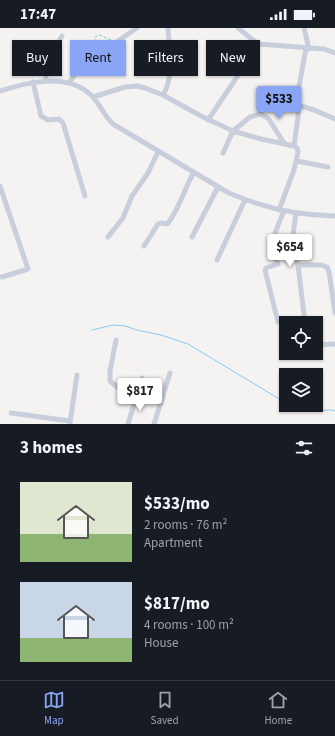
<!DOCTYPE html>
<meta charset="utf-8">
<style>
body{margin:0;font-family:"Source Sans 3",sans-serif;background:#20242c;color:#f1f3f6;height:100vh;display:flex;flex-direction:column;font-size:15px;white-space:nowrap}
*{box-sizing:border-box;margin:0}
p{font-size:13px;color:#9ea1a6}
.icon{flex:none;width:22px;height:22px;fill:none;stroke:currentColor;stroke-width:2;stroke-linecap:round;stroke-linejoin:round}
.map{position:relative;height:396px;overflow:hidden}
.panel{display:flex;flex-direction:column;background:#171b24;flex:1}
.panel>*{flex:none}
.guide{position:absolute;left:12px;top:12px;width:311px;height:36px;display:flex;gap:8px}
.buttons{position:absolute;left:279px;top:288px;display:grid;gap:8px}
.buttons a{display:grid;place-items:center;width:44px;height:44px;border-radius:0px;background:#171b24;box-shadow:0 1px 3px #0004;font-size:20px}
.price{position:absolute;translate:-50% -34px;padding:0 9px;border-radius:4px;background:#fff;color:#222;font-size:13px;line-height:26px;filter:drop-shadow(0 1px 2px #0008)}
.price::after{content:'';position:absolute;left:50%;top:24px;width:12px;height:9px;margin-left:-6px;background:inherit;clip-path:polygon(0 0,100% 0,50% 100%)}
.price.on{background:#8aa5f6;color:#111}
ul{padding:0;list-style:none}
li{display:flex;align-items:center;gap:12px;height:100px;padding:0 20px}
li span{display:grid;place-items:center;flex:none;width:112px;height:80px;border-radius:0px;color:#555}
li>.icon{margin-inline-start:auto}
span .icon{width:48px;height:48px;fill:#fffc;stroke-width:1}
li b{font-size:17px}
h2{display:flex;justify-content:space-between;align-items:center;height:48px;padding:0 20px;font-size:17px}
.pill{padding:0 14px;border-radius:0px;background:#171b24;box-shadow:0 1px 3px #0004;font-size:14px;line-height:36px}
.pill.on{background:#8aa5f6;color:#111}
.status{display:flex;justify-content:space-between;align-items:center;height:28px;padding:0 20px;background:#171b24;direction:ltr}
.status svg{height:11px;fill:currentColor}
.tabs{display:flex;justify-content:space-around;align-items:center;height:56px;border-top:1px solid #363941;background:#171b24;font-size:11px;color:#9ea1a6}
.tabs a{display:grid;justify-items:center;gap:2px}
.tabs .on{color:#8aa5f6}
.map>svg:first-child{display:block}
</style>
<div class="status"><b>17:47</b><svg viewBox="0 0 49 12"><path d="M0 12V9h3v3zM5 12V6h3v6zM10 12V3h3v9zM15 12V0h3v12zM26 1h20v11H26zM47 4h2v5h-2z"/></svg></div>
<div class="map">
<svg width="335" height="396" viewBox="0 0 335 396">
<rect width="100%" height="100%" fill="#f5f3f2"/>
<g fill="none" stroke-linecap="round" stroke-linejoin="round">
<path stroke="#89c9f4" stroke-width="1" d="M 92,302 L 113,297 L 125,298 L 137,302 L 161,307 L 188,316 L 286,375
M 290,377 L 300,383 L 332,382 L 335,383"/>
<path stroke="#73d6b8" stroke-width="1" stroke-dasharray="3 2" stroke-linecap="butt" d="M 93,19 L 95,15 L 95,9 L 100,7 L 111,12"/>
<path stroke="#c8cedb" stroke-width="5" d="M 238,0 L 258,16 L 324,21 L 335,25
M 304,0 L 309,21
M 115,15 L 137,0
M 45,53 L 53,22 L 62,8
M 33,54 L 41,88 L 48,92 L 59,91 L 63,95 L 85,168
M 69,55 L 91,23
M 0,63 C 28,54 68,44 92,68 C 100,76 104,88 113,96 L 227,164 C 262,180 296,187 335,188
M 163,67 C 175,48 169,21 168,0
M 93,69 L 125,59 L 137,58 L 145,60 L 163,67 L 201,88 L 233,103 L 261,111 L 294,118 L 297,120 L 298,124 L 294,142 L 279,182
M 298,77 L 314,82 L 335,91
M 260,86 L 268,90 L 284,115
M 208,92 L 235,52 L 258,16
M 294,118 L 298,89 L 299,59 L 306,20
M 223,125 L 233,103 L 250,89 L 260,86 L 269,62
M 297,133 L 328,139
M 0,158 L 28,241 L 2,249
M 296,185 L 292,214 L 298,237 L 305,295
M 108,209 L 123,190 L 132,168 L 148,145 L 158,124
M 192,209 L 218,159
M 144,218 L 158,196 L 161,195 L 167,196 C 178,184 185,159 194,144
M 217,232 L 245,172
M 298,237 L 321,237 L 327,239 L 329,244 L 335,285
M 278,294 L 265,242 L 266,240 L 278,236 C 277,232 274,229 273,224 C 271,211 279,195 284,183
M 116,312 L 110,343 L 110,353 L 118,360 L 136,367
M 316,317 L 335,316
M 11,385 L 70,393
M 70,395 L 77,347
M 128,396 L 142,350
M 154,396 L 170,345"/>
</g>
</svg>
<div class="buttons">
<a><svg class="icon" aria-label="locate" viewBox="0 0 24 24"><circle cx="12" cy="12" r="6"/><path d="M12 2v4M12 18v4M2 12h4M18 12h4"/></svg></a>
<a><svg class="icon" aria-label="layers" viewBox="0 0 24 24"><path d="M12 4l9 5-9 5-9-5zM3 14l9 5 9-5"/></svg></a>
</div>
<b class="price on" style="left:279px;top:92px">$533</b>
<b class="price" style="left:290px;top:240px">$654</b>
<b class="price" style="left:140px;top:384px">$817</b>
<div class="guide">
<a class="pill">Buy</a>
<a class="pill on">Rent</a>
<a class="pill">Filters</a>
<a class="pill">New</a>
</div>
</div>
<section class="panel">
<h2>3 homes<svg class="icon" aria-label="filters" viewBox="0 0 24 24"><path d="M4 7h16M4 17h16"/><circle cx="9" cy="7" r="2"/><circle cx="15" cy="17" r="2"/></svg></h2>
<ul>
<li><span style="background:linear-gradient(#dfe7d0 65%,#8fb573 0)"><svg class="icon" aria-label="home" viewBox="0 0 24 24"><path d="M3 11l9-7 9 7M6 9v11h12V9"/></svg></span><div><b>$533/mo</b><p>2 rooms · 76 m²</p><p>Apartment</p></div></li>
<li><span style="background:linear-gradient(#c9d6e8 70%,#8fb573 0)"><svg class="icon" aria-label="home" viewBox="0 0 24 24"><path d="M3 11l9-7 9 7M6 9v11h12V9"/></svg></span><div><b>$817/mo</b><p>4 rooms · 100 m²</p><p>House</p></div></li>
</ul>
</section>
<nav class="tabs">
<a class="on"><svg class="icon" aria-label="map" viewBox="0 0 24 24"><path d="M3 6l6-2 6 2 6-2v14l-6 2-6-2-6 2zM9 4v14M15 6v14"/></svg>Map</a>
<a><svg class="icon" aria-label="saved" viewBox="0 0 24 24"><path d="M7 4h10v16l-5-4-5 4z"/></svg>Saved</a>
<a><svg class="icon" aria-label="home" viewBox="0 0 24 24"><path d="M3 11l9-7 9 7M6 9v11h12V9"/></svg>Home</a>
</nav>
